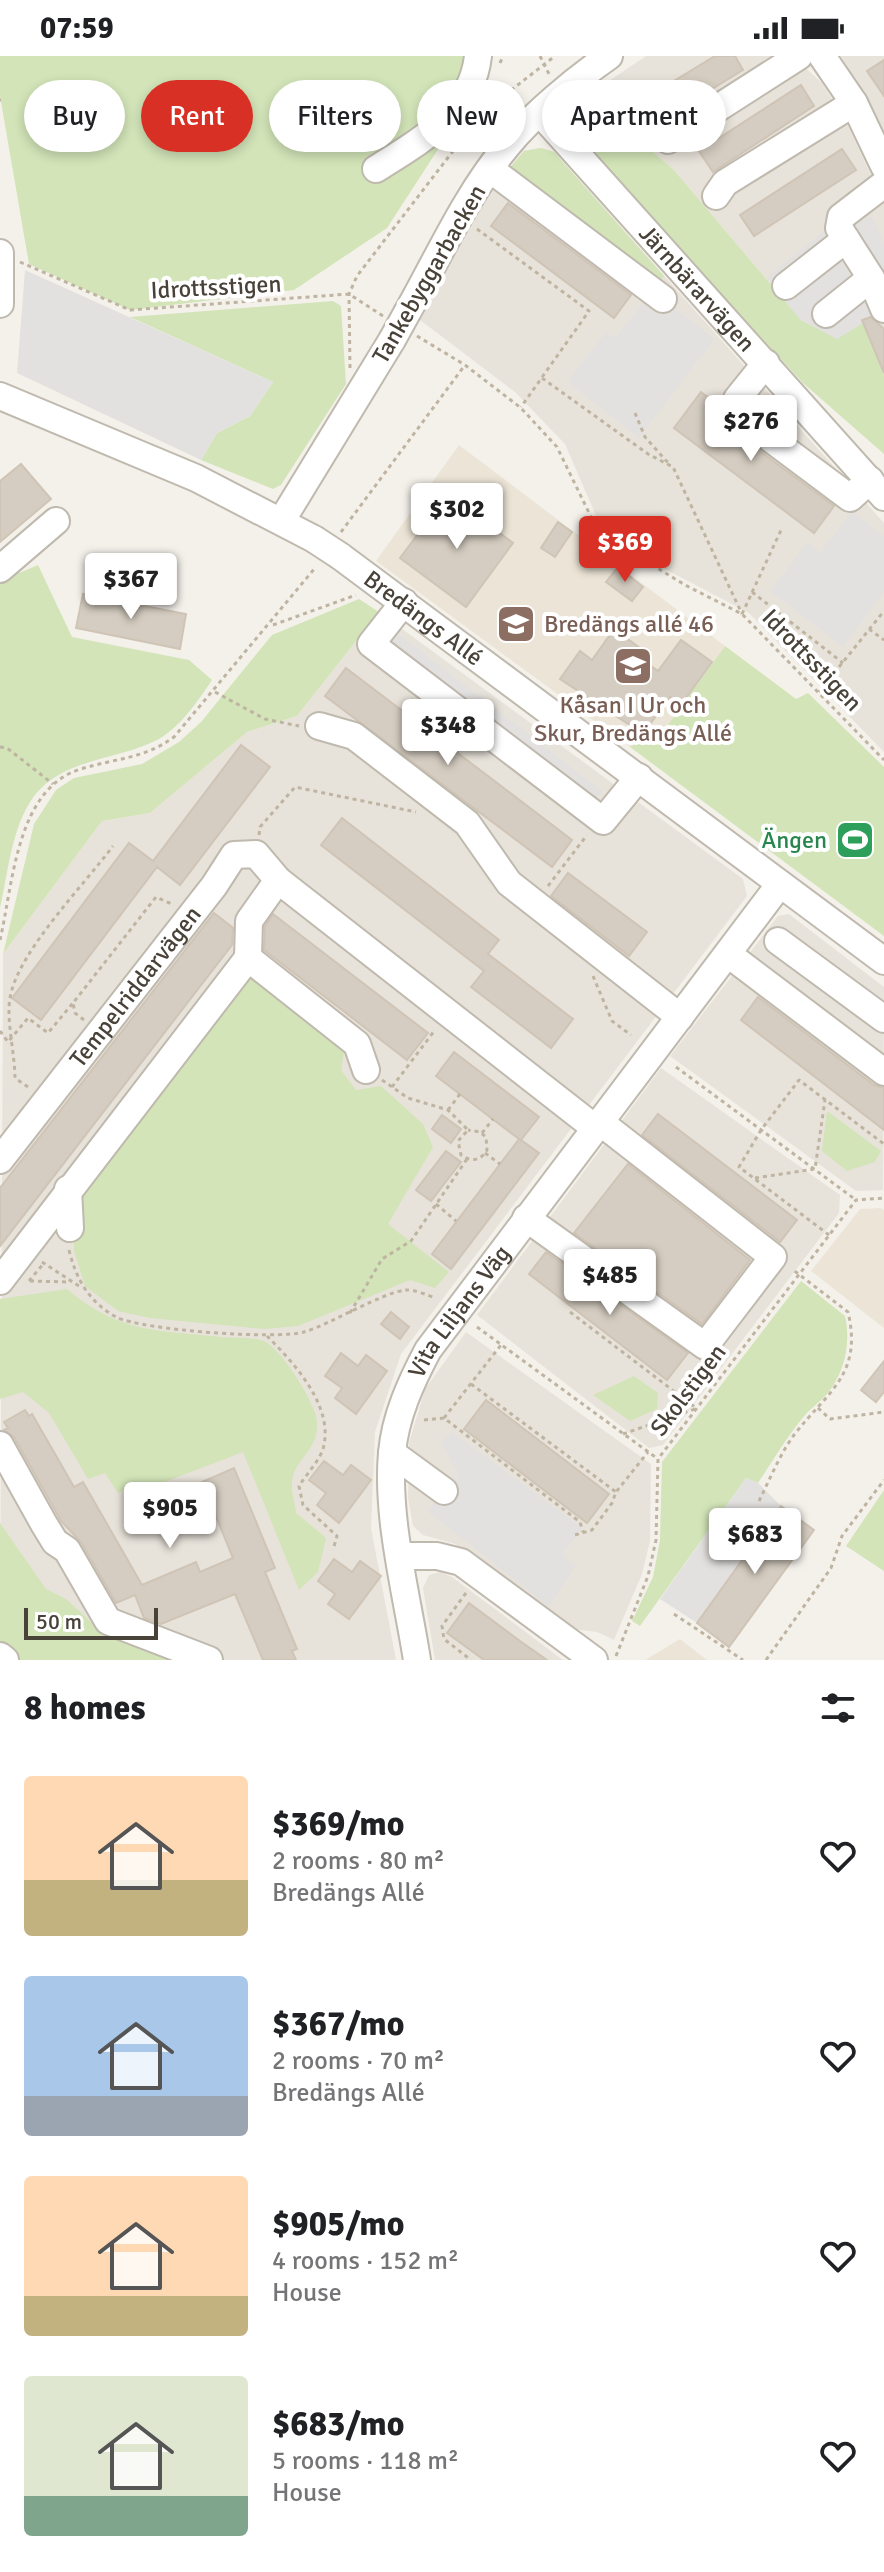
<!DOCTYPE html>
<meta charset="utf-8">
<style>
body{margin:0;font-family:Signika,sans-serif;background:#f2f2f2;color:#202124;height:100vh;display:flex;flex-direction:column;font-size:30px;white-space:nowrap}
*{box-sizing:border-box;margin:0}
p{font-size:26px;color:#757577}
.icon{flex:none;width:44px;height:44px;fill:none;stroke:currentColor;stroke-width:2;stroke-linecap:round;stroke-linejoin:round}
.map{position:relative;height:1604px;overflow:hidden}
.details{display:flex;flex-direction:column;background:#fff;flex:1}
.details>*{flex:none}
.guide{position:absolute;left:24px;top:24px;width:836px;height:72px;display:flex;gap:16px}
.scale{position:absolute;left:24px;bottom:20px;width:134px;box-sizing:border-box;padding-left:8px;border:4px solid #484239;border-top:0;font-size:22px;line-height:28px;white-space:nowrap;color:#484239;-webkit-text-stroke:6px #fff;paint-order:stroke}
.price{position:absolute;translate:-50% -68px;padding:0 18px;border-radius:8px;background:#fff;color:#222;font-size:26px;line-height:52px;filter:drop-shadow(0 2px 4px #0008)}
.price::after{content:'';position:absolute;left:50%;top:48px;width:24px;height:18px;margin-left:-12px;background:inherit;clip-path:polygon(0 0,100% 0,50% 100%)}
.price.current{background:#d93025;color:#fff}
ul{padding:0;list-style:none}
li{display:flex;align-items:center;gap:24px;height:200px;padding:0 24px}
li span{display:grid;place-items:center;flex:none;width:224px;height:160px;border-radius:8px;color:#555}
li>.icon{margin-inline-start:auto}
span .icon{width:96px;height:96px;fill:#fffc;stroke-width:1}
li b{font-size:34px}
h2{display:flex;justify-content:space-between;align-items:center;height:96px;padding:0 24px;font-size:34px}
.pill{padding:0 28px;border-radius:36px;background:#fff;box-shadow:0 4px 12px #0003;font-size:28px;line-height:72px}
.pill.current{background:#d93025;color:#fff}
.status{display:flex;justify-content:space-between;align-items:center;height:56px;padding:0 40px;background:#fff;direction:ltr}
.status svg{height:22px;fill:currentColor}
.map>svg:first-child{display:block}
</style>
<div class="status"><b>07:59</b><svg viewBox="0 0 49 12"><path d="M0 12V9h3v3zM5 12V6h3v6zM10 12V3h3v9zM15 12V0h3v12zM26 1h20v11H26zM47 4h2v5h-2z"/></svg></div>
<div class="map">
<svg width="884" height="1604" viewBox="0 0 884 1604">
<rect width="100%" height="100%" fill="#f4f1eb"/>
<path fill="#e8e3da" d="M 646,0 L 792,0 L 822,27 L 847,68 L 884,147 L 884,319 L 862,265 L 801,264 L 673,113 L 634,80 L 612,42 L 597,33 Z
M 841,0 L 884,0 L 884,82 L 866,44 Z
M 541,92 L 554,96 L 884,467 L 884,696 L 749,557 L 642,501 L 608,475 L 597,462 L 565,388 L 515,336 L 420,264 L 465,177 L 502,121 L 524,95 Z
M 379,556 L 743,823 L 747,840 L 401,1298 L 375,1376 L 371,1472 L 396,1604 L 0,1604 L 3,898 L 102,765 L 150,757 L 247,676 L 297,660 Z
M 789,858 L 884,931 L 883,1134 L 856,1135 L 670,1000 L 778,860 Z
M 661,1012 L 840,1139 L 839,1157 L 663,1389 L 649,1392 L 477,1259 Z
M 466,1276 L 651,1408 L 650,1485 L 642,1518 L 614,1584 L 597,1576 L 573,1573 L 455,1488 L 423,1479 L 413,1470 L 408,1442 L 409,1387 L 425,1333 Z
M 440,1516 L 452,1521 L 563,1604 L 435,1604 L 423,1532 L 429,1519 Z"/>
<path fill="#ece5d7" d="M 459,389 L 725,590 L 667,670 L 630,691 L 376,505 Z
M 880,1152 L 884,1154 L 884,1272 L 811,1215 L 860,1153 Z
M 680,1583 L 707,1604 L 645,1604 Z"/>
<path fill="#d2e4b8" d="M 0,0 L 484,0 L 459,61 L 387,172 L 294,234 L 130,254 L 29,208 L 0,40 Z
M 597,33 L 612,42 L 634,80 L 673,113 L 801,264 L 837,282 L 862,265 L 884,319 L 884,398 L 803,327 L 574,78 L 569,64 Z
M 541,92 L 554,96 L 664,220 L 652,234 L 502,121 L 524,95 Z
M 333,245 L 341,250 L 346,328 L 281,429 L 273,433 L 201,404 L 217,377 L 250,360 L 273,326 L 130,261 Z
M 38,509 L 72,581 L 189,604 L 212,624 C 198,645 181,670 159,683 C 115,706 59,701 30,746 C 11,777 8,817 0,852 L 0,525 Z
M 359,543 L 379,556 L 297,660 L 247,676 L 150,757 L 102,765 L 3,898 L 34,768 L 56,734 L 74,722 L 142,708 L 179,686 L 201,666 L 272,579 Z
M 725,590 L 796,643 L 808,637 L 884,711 L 884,880 L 630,691 L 667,670 Z
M 248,916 L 345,990 L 341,1014 L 356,1034 L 381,1030 L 423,1068 L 433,1091 L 388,1168 L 449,1216 L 435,1232 L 410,1224 L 298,1270 L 265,1273 L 150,1262 L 118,1255 L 85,1230 L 74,1195 L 73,1140 Z
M 827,1055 L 881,1095 L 875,1106 L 847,1115 L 822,1095 Z
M 801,1225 L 845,1260 C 851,1287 845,1316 827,1338 C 819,1347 808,1354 801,1364 C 785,1384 772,1406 758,1427 L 746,1422 L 640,1570 L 632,1565 L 653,1521 L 660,1484 L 662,1406 Z
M 67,1233 C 119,1277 156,1274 221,1281 C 233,1282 252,1281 264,1285 C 281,1293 311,1341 316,1360 C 323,1394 294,1401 292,1426 C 291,1436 295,1447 296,1457 L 326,1482 L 318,1516 L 299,1534 L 243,1396 L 152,1431 L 145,1426 L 118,1437 L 105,1417 L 88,1423 L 49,1357 L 23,1336 L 0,1343 L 0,1243 Z
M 634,1320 L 658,1337 L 657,1353 L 630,1365 L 593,1339 Z
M 884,1434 L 884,1515 L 846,1490 Z
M 0,1467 L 46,1533 L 66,1543 L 100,1574 L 176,1604 L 16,1604 L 0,1591 Z"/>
<path fill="#e3e1df" d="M 872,160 L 884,186 L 884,241 L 878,258 L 837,283 L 801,264 L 766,222 L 828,171 L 850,169 Z
M 25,214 L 222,303 L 273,326 L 250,360 L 217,377 L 201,404 L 17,317 Z
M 652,234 L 715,283 L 639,382 L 567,326 L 606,276 L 615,282 Z
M 852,455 L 884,480 L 884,536 L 843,591 L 770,535 L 807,486 L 820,496 Z
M 395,575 L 602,735 L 580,763 L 374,603 Z
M 452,1376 L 582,1472 L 563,1499 L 576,1510 L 549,1551 L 427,1455 L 458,1419 L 441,1387 Z
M 746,1422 L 758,1427 L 781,1450 L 697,1567 L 660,1543 Z"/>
<path fill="#d5cdc1" stroke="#cfc4b5" stroke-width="2" d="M 715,0 L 735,0 L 743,14 L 640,77 L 626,54 Z
M 884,4 L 884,40 L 867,15 Z
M 801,29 L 814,50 L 713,116 L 699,95 Z
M 842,93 L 856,114 L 754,180 L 740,159 Z
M 508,147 L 631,239 L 614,262 L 491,170 Z
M 871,261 L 884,273 L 884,317 L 862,264 Z
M 701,336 L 722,352 L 730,373 L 834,450 L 814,477 L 674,372 Z
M 21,408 L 51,443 L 0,486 L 0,425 Z
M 448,438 L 513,487 L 466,551 L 400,502 Z
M 558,466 L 572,476 L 555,501 L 541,492 Z
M 618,511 L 643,531 L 632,545 L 606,526 Z
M 83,538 L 186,558 L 180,593 L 76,572 Z
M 614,573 L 640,592 L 635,598 L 658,615 L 681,584 L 712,606 L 681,649 L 670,641 L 643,678 L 560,623 L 580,595 L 592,604 Z
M 346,612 L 572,784 L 552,811 L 325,640 Z
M 241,689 L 270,711 L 180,829 L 157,811 L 41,964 L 12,942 L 129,787 L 153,805 Z
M 342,762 L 499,884 L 488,898 L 573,963 L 551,992 L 471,931 L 484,915 L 321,789 Z
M 568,817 L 647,876 L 629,900 L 551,840 Z
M 214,857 L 233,872 L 232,889 L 0,1190 L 0,1132 Z
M 273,858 L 428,977 L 407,1004 L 264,894 L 265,870 Z
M 758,941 L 874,1029 L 884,1032 L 884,1074 L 741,964 Z
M 454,996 L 539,1061 L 521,1084 L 539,1097 L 451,1213 L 432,1198 L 519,1083 L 436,1020 Z
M 658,1058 L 797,1164 L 780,1186 L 642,1079 Z
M 442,1059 L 461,1073 L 451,1087 L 432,1073 Z
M 446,1095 L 461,1106 L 431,1145 L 416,1134 Z
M 628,1108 L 750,1204 L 702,1268 L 574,1177 Z
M 546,1196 L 688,1297 L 667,1324 L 529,1218 Z
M 391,1256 L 409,1271 L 400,1283 L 381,1268 Z
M 341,1297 L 358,1310 L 366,1299 L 387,1315 L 356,1358 L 335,1342 L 342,1332 L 325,1320 Z
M 884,1305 L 884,1336 L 876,1346 L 861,1334 Z
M 486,1344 L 609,1438 L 587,1467 L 464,1373 Z
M 25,1354 L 29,1360 L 32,1358 L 74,1431 L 83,1426 L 142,1529 L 196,1506 L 200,1516 L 233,1502 L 202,1426 L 234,1412 L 275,1512 L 265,1516 L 297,1593 L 292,1595 L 296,1604 L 263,1604 L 235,1538 L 161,1568 L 144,1562 L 135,1539 L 116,1547 L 81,1486 L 61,1465 L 14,1381 L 4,1374 L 8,1372 L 4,1366 Z
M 324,1405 L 343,1419 L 351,1409 L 371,1424 L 339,1467 L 317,1449 L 326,1437 L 309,1424 Z
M 781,1450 L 814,1474 L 729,1591 L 697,1567 Z
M 334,1503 L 352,1516 L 360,1505 L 381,1520 L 349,1563 L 328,1548 L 335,1538 L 318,1525 Z
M 469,1547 L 520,1585 L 547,1604 L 484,1604 L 447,1577 Z"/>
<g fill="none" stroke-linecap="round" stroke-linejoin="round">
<defs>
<g id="minor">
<path d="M 822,0 L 854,47 L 884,110"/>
<path id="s1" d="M 541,58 L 884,441"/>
<path d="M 668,84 L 799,0"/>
<path d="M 376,113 C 420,85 472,57 478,0"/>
<path d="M 490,113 L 663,243"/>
<path d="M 884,128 L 841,161 L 839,172 L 871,222 L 884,253"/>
<path d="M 716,140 L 725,127 L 854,47"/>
<path d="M 0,197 L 0,248"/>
<path d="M 786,230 L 846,183"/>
<path d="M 408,255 C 439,200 466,139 507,90 C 532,59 576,23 609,0"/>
<path d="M 826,258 L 871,222"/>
<path d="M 766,307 L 737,343 L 740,360 L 850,442 L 870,424"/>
<path d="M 0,340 L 196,422 L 314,483"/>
<path d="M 282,464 L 392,284"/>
<path id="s2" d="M 340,500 L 884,905"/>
<path d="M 0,513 L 56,465"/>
<path d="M 404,546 L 371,588 L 603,765 L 639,721"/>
<path d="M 319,670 L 354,680 L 467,767 L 509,827 L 680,961"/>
<path d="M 278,824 L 249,865 L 248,902 L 357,988 L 366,1014"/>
<path d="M 778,885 L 884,963"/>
<path d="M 728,898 L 884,1016"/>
<path id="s3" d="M 0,1104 L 214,830 L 234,799 L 256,798 L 278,824 L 595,1072"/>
<path d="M 68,1133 L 70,1172"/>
<path d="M 526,1162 L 705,1290 L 773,1201 L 600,1066"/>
<path d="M 0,1225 L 248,902"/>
<path d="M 0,1389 L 44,1468 L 55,1486 L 67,1494 L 108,1565 L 209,1604"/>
<path d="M 392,1397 L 444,1435"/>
<path d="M 401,1500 L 437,1500 L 461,1506 L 594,1604"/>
<path d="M 0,1600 L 5,1604"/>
<path id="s4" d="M 417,1604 C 407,1540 386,1461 392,1397 C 395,1361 411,1326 428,1294 L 780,828"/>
</g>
</defs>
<use href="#minor" stroke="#bfb9ae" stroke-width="30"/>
<path stroke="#bfb4a1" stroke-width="3" stroke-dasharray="4 4" stroke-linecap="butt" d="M 540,0 L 549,18
M 500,7 L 503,0
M 0,44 L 1,44
M 477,173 L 589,255 L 521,351
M 20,206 L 130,254 L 349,238 L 383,260
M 417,280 L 465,309 L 521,352 L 557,391 L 593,465 L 605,480 L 685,529 L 742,558 L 884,704
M 350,312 L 349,238 L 357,220 L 483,56 L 555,0
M 542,322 L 648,398 L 673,411 L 742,558
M 635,357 L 645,381 L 670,409
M 341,476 L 465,309
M 752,536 L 843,607
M 742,558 L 782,472
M 273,569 L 356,539
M 869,573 L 884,584
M 215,636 L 265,663 L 299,670
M 819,636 L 884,555
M 0,691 L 7,692 L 53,728
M 259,779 L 260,771 L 295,731 L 416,756
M 548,830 L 587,779
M 0,884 C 13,829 16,732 81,713 C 116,702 144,703 174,681 L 315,512
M 593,920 L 612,965 L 631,979
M 84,964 L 75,957 L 73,947 L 156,841 L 174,849
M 0,975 L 8,986 L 28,962 L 48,977 L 73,947
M 676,1011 L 856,1144
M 382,1024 L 408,1042 L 448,1054 L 468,1074 L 458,1085 L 461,1099 C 471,1106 481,1105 487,1094 L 486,1081 L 480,1076 L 468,1074
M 28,1031 L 15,1022 C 15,999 6,963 10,942 C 17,897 84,829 113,790
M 392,1031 L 435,974
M 448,1054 L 460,1038
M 482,1077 L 493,1063
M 485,1097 L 500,1108
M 755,1122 L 815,1113 L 825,1044
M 436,1148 L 456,1165
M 829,1179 L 739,1111 L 761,1074 L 799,1024 L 884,1088
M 69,1194 C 76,1223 89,1246 116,1261 C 142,1274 275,1284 304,1276 C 331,1268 383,1236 406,1234 C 414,1233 427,1239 435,1242
M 42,1206 L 82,1232
M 29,1225 L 44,1207
M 30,1225 L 70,1226
M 570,1256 L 696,1352
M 350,1257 L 382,1203 L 411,1185 L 467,1103
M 477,1271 L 658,1403
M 267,1280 C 294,1307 335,1351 323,1393 C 319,1405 306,1419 299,1430 L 303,1449 L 337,1480 L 333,1494
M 471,1328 L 616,1436
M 818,1352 L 830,1363 L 884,1356
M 444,1362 L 501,1289
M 424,1364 L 444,1362 L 580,1466 L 583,1476
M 623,1378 L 695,1353
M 759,1445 C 770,1423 780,1398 794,1379 C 827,1336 863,1319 848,1256 L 792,1213
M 575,1479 L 592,1474 L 612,1447 L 616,1436 L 648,1396
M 466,1537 L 442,1570 L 444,1583 L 471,1604
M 674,1558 L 743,1604
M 616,1600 L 648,1520 L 656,1484 L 658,1403 L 856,1144 L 884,1142
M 766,1604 L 831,1512 L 842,1480 L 884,1424"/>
<use href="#minor" stroke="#fff" stroke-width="26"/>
<defs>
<path id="minor-bridge" d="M 392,284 L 408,255
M 314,483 L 340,500"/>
</defs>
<use href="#minor-bridge" stroke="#bfb9ae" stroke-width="30" stroke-linecap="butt"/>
<use href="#minor-bridge" stroke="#fff" stroke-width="26"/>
</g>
<defs>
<symbol id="school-square" viewBox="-11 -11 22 22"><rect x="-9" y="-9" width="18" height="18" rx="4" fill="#8d6e63" stroke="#fff"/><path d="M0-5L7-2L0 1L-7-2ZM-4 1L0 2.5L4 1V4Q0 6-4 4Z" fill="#fff"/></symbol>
<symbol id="stadium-square" viewBox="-11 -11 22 22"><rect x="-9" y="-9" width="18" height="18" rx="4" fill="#2e9e5b" stroke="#fff"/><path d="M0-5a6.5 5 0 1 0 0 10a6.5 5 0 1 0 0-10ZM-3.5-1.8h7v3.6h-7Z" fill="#fff"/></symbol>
</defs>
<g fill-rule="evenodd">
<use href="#school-square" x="494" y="546" width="44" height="44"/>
<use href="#school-square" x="611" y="588" width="44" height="44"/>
<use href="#stadium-square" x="833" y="762" width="44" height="44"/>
</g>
<g text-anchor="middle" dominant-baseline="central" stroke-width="8" stroke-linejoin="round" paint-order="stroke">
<g font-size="24" fill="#484239" stroke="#fff">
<text transform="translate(429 218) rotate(-60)">Tankebyggarbacken</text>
<text transform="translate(216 231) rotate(-3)">Idrottsstigen</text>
<text stroke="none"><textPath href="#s1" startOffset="234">Järnbärarvägen</textPath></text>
<text stroke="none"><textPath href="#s2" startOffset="104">Bredängs Allé</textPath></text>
<text transform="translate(812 604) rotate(46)">Idrottsstigen</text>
<text stroke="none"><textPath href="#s3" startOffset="220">Tempelriddarvägen</textPath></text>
<text stroke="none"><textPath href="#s4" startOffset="368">Vita Liljans Väg</textPath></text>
<text transform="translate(688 1334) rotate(-53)">Skolstigen</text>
</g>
<g font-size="24" fill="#785e54" stroke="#fff" text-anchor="start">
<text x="544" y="568">Bredängs allé 46</text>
<text x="633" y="649" text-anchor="middle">Kåsan I Ur och<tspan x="633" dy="28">Skur, Bredängs Allé</tspan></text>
</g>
<g font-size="24" fill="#27864d" stroke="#fff" text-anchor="end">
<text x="827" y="784">Ängen</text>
</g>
</g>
</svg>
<div class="scale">50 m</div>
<b class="price" style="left:751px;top:407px">$276</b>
<b class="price" style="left:457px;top:495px">$302</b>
<b class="price current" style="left:625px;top:528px">$369</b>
<b class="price" style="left:131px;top:565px">$367</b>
<b class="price" style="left:448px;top:711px">$348</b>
<b class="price" style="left:610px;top:1261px">$485</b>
<b class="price" style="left:170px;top:1494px">$905</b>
<b class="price" style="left:755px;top:1520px">$683</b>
<div class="guide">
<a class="pill">Buy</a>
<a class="pill current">Rent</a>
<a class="pill">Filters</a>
<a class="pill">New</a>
<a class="pill">Apartment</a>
</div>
</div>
<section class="details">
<h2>8 homes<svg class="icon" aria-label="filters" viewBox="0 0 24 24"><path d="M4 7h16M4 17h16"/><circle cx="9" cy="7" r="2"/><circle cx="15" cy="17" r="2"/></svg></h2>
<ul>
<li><span style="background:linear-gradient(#ffd9b3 65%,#c2b280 0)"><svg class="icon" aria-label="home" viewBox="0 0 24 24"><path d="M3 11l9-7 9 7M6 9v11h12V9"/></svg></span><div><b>$369/mo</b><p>2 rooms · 80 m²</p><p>Bredängs Allé</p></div><svg class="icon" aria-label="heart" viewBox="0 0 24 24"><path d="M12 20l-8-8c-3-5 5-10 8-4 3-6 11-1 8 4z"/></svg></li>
<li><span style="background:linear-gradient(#a9c7e8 75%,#9aa5b1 0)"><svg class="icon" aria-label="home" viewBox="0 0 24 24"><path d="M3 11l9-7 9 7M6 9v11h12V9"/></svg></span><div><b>$367/mo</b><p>2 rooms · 70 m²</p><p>Bredängs Allé</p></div><svg class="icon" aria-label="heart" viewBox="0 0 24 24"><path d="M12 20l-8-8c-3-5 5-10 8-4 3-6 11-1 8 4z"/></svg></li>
<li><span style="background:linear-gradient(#ffd9b3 75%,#c2b280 0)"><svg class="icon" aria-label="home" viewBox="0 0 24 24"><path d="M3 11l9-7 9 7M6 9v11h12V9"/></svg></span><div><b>$905/mo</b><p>4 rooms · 152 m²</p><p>House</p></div><svg class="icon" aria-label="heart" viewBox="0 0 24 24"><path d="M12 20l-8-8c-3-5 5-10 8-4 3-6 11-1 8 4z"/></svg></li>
<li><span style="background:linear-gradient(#dfe7d0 75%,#7fa58c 0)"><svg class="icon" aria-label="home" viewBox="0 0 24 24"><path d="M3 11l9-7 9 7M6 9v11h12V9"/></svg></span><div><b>$683/mo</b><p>5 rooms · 118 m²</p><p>House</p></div><svg class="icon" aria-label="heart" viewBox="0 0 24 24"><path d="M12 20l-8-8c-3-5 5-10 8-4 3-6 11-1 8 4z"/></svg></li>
</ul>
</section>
